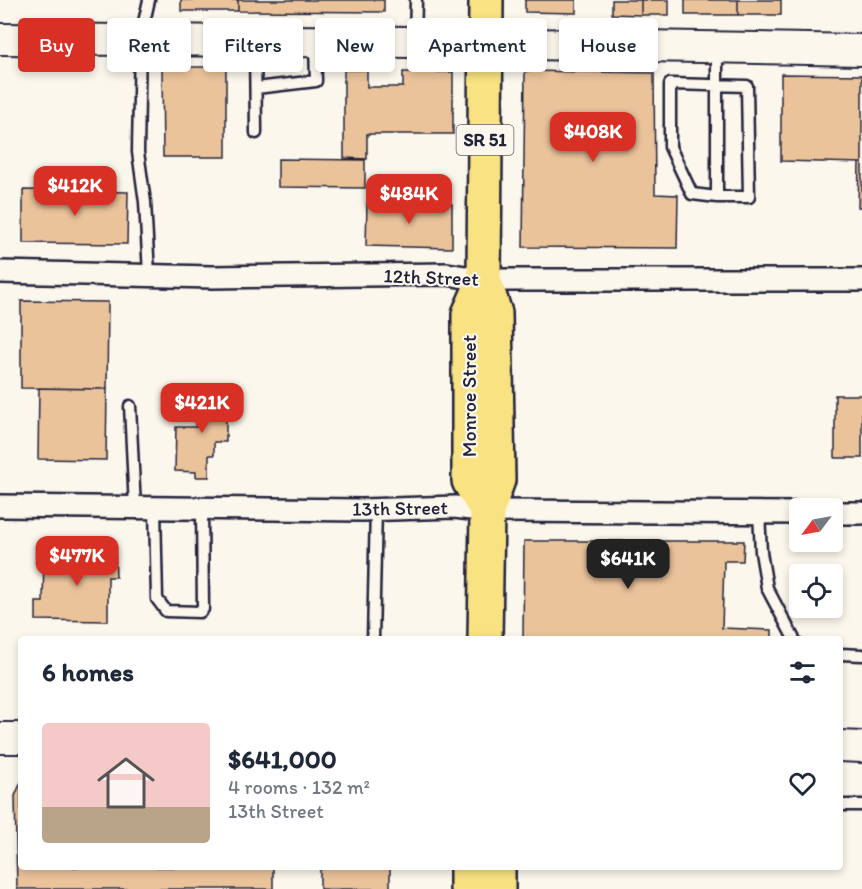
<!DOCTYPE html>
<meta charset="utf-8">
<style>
body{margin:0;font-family:Itim,sans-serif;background:#f6f6f7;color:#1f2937;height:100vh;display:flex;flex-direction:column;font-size:22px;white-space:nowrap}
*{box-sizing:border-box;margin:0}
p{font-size:20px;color:#747a83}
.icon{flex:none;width:33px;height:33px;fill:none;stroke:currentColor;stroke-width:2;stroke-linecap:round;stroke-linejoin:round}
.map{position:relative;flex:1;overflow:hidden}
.panel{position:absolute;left:18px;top:636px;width:825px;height:234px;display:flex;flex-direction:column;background:#fff;border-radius:6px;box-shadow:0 3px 9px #0003}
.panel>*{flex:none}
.hud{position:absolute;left:18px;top:18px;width:826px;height:54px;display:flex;gap:12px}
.needle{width:39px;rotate:238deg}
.fabs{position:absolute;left:789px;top:498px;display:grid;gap:12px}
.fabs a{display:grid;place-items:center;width:54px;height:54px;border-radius:6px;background:#fff;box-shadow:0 3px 9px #0003;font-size:30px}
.price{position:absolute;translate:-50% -51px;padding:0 14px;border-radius:12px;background:#d93025;color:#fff;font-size:20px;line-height:39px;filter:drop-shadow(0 2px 3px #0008)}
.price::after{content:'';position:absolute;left:50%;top:36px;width:18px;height:14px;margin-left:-9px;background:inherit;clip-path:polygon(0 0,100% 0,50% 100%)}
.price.on{background:#222;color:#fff}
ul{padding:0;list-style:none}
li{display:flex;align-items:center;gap:18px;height:150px;padding:0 24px}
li+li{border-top:2px solid #e0e1e3}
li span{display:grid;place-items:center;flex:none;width:168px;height:120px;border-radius:6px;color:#555}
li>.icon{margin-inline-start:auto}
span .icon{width:72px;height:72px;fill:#fffc;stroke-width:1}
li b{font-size:26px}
h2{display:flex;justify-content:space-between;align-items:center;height:72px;padding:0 24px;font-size:26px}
.pill{padding:0 21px;border-radius:6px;background:#fff;box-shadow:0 3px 9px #0003;font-size:21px;line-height:54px}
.pill.on{background:#d93025;color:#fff}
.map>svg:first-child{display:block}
</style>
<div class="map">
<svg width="862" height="889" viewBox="0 0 862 889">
<rect width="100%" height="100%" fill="#fbf7ec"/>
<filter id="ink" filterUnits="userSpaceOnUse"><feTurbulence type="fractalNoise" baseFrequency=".0167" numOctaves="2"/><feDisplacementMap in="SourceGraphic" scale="12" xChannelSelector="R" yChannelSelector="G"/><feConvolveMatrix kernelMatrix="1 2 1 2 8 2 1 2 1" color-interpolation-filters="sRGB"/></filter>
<g filter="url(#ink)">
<path fill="#ebc39b" stroke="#22223b" stroke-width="1.5" d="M 181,0 L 238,0 L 238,11 L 181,11 Z
M 238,0 L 384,0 L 384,12 L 238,11 Z
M 525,0 L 576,0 L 576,13 L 525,12 Z
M 612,0 L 641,0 L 641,15 L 612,14 Z
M 641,0 L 669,0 L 669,15 L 641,15 Z
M 685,0 L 738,0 L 738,15 L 685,15 Z
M 738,0 L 781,0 L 781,15 L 738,15 Z
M 162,67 L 226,67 L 226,157 L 163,157 Z
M 344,70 L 367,70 L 367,87 L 403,87 L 403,72 L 453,72 L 453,134 L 367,134 L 367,159 L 344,158 Z
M 525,71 L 654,73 L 655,194 L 678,195 L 677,248 L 523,247 Z
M 781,74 L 862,75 L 862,163 L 781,161 Z
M 278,159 L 365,160 L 365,188 L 278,187 Z
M 859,163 L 862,163 L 862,207 L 858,207 Z
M 23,190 L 128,192 L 127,244 L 23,243 Z
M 367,203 L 452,204 L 452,248 L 366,246 Z
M 21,301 L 108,302 L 107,389 L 21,388 Z
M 39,388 L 107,389 L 106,460 L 38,459 Z
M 196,391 L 226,391 L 226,442 L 214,442 L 214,455 L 209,455 L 209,477 L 196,477 L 196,472 L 175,471 L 176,427 L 196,427 Z
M 835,395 L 862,395 L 862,458 L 835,458 Z
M 524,541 L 744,541 L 743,561 L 724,561 L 722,628 L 772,630 L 772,639 L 523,639 Z
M 77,550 L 115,550 L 116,577 L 108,577 L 108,621 L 36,620 L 36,602 L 43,602 L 44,558 L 77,559 Z
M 21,782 L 21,867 L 273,867 L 273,889 L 17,889 L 15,796 Z
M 320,867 L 390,867 L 390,889 L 320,889 Z"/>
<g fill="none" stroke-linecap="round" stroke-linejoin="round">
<defs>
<path id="lane" d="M 149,0 L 140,40 L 138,152 L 145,202 L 149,274
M 415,42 L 416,0
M 255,44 L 256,133
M 256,88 L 316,81 L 315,43
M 717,197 L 692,194 L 670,147 L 670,84 L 747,86 L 749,197 L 717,197 L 717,51
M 130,406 L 135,508
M 155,508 L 157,599 L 166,611 L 200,612 L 203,609 L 202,508
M 759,513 L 761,552 L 767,588 L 794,639
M 373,639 L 376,509
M 840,654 L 862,655
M 840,805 L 862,805"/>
<path id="street" d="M 0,272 L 212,277 L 447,274 L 484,280 L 862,280
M 0,506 L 362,510 L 455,507 L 487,511 L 800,513
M 832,513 L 862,513"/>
<path id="secondary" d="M 0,39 L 415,42 L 862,50
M 0,738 L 21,738
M 840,746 L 862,747"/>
<path id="primary" d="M 484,280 L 469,314 L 469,481 L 487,511
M 485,639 L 487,511 L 498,480 L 495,313 L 484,280 L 486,0
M 467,867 L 467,889
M 498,889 L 498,867"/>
</defs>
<use href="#lane" stroke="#22223b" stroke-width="15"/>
<use href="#street" stroke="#22223b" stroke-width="26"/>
<use href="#secondary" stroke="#22223b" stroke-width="34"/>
<use href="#primary" stroke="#22223b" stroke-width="38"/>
<use href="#lane" stroke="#fbf7ec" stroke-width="10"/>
<use href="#street" stroke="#fbf7ec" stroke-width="21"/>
<use href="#secondary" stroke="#fbf7ec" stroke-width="30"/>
<use href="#primary" stroke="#f8e281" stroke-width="33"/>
</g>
</g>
<g text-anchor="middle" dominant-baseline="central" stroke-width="4.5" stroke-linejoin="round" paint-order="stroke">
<rect fill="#fbf7ec" stroke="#636270" stroke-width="1.5" x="456.5" y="125" width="57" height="30" rx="4.5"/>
<g font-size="18" font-weight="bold" fill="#22223b">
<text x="485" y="140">SR 51</text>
</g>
<g font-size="20" fill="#22223b" stroke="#fbf7ec">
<text transform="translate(431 277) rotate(2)">12th Street</text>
<text transform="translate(469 396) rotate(-90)">Monroe Street</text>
<text transform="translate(400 508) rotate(-1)">13th Street</text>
</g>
</g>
</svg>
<div class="fabs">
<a><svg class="needle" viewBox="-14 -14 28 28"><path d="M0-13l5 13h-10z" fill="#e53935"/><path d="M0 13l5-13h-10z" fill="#747a83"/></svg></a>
<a><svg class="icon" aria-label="locate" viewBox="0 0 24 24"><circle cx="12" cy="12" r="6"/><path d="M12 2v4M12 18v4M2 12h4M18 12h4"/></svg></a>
</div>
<b class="price" style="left:593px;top:163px">$408K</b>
<b class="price" style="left:75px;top:217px">$412K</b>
<b class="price" style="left:409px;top:225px">$484K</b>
<b class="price" style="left:202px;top:434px">$421K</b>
<b class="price" style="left:77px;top:587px">$477K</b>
<b class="price on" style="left:628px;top:590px">$641K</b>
<div class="hud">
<a class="pill on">Buy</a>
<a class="pill">Rent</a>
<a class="pill">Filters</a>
<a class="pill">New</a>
<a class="pill">Apartment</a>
<a class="pill">House</a>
</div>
<section class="panel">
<h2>6 homes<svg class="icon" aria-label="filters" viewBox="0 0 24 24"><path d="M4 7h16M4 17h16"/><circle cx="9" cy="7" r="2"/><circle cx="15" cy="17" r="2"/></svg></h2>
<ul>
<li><span style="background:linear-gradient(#f6c9c9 70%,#b9a48a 0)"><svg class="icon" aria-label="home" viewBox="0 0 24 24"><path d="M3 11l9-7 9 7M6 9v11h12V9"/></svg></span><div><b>$641,000</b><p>4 rooms · 132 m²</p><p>13th Street</p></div><svg class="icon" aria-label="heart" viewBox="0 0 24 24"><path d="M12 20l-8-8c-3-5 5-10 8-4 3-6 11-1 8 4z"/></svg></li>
</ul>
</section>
</div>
